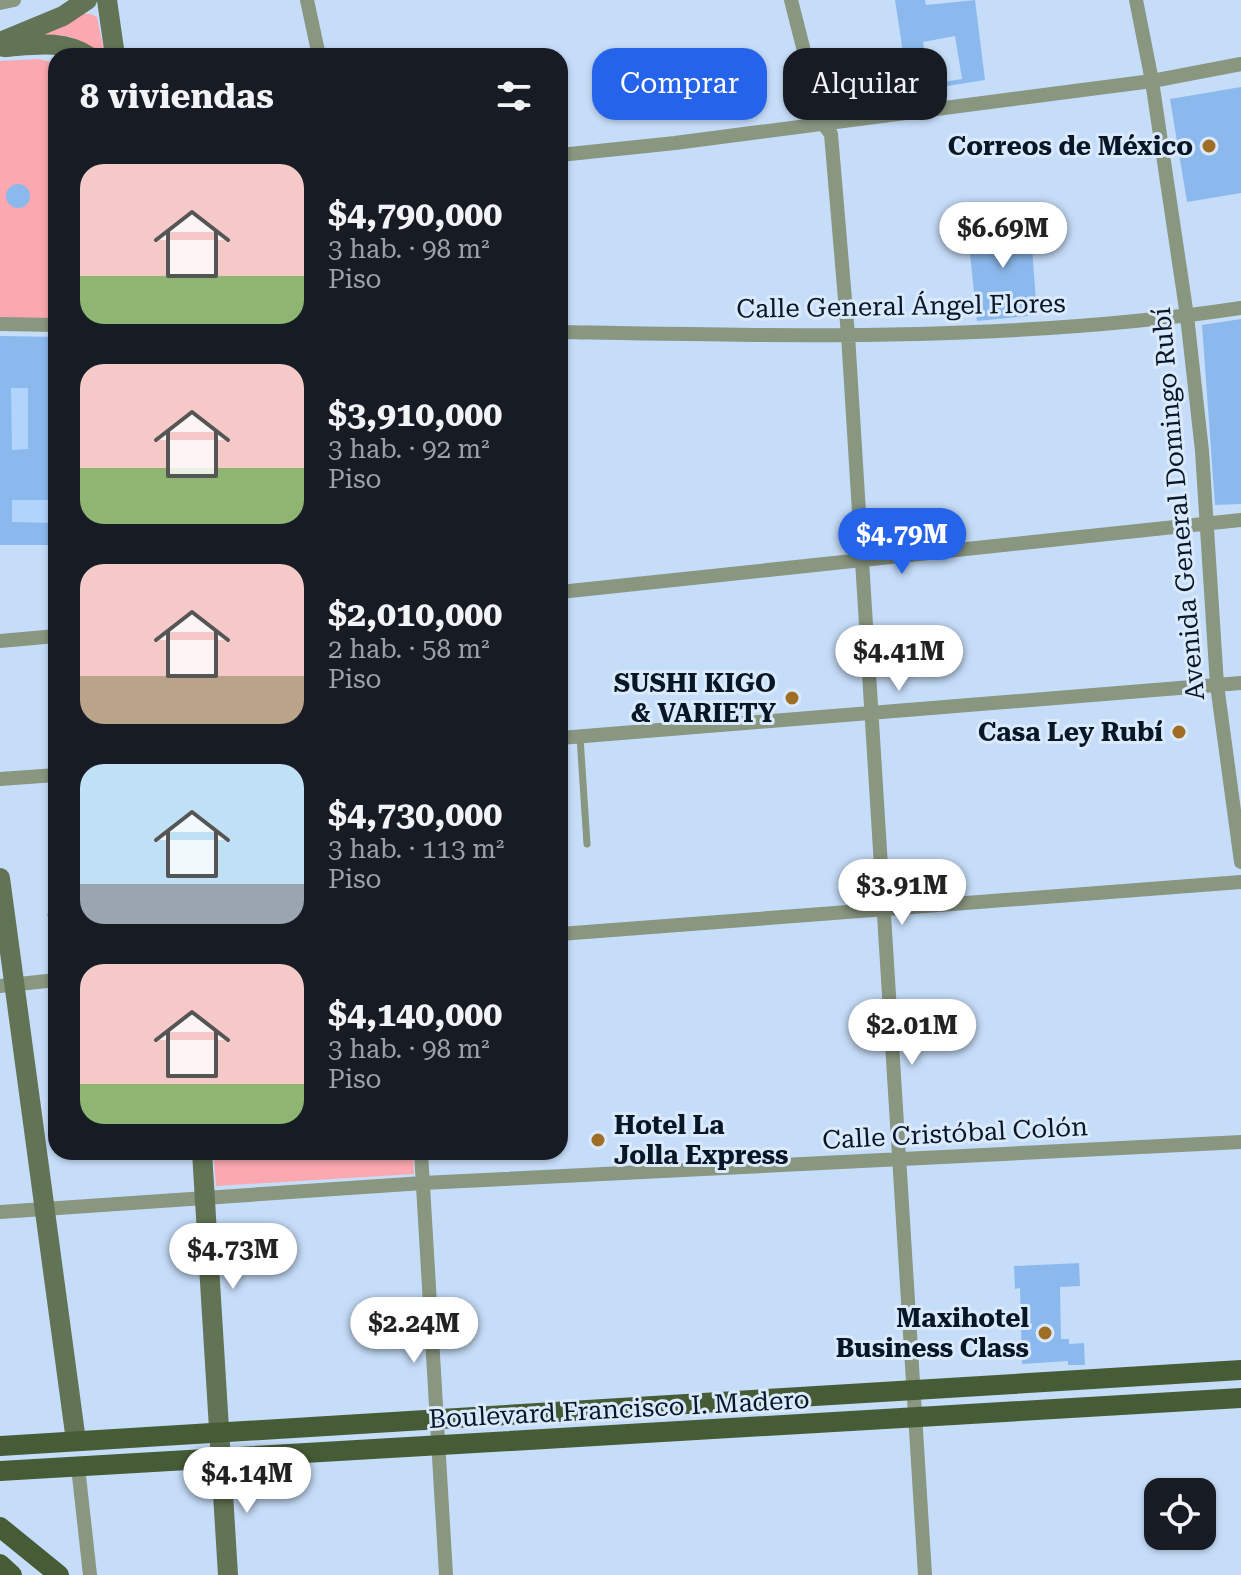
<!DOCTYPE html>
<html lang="es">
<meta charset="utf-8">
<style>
body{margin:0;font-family:"Roboto Serif",serif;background:#242831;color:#f1f3f6;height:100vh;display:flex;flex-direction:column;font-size:30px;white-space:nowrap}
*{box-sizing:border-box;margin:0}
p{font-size:26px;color:#9ea1a6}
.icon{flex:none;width:44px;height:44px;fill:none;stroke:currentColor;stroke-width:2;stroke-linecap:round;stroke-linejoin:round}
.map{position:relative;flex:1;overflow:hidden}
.drawer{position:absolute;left:48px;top:48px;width:520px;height:1112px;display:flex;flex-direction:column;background:#171b24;border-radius:24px;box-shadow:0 2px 6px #0004}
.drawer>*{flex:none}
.guide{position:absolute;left:592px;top:48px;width:528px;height:72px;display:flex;gap:16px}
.fabs{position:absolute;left:1144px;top:1478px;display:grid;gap:16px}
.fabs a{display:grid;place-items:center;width:72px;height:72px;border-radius:16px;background:#171b24;box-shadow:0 2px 6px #0004;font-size:40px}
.price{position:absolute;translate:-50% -68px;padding:0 18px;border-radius:28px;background:#fff;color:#222;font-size:26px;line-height:52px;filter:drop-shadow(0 2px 4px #0008)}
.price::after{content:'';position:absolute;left:50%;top:48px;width:24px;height:18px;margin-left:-12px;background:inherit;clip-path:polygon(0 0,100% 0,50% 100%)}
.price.on{background:#2563eb;color:#fff}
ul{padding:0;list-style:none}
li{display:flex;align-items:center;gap:24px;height:200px;padding:0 32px}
li span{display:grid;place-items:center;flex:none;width:224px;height:160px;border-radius:24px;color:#555}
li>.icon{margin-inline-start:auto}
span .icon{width:96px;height:96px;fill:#fffc;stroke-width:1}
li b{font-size:34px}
h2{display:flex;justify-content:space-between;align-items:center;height:96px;padding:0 32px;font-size:34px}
.chip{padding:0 28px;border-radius:24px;background:#171b24;box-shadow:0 2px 6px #0004;font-size:28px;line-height:72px}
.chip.on{background:#2563eb;color:#fff}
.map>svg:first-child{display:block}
</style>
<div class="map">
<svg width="1241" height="1575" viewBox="0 0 1241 1575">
<rect width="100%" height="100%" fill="#c6ddf9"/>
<path fill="#b1d4fd" d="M 0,336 L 56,337 L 56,545 L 0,545 Z"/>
<path fill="#fca8b0" d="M 83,14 L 91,14 L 97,17 L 105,56 C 93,56 89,45 78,40 C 63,32 43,37 27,39 Z
M 38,59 L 56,63 L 56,319 L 0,318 L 0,61 Z
M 213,1152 L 413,1152 L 414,1174 L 216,1186 Z"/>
<path fill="#8cb9ed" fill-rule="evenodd" d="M 895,0 L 925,0 L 926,5 L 975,0 L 985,80 L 909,92 ZM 955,36 L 962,79 L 930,84 L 923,42 Z
M 1241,87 L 1241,193 L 1187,202 L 1170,99 Z
M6 196a12 12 0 1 1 24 0a12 12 0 1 1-24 0Z
M 1030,220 L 1037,315 L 977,321 L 967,225 Z
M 1241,319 L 1241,504 L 1215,505 L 1202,325 Z
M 0,336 L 56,337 L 56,388 L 53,388 L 54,500 L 12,500 L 12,522 L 56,523 L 56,545 L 0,545 ZM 11,388 L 28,388 L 28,449 L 12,450 Z
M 1079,1263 L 1080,1286 L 1060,1287 L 1061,1339 L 1069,1339 L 1069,1344 L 1084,1343 L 1085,1365 L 1068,1365 L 1068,1361 L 1022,1364 L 1020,1288 L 1015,1289 L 1014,1266 Z"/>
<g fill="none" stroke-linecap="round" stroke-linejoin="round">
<path stroke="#899680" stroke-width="7" d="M 580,737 L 587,844
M 51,915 L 56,914"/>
<path stroke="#899680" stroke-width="14" d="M 307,0 L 319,56
M 791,0 L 822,122 L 831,134 L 848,335 L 925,1575
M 1136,0 L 1152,81 L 1187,316 L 1202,451 L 1217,685 L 1241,862
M 0,3 L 14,0
M 560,155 L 675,143 L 1152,81 L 1241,64
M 0,324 L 56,325
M 560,332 C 787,336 1016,342 1241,308
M 560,592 L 1241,520
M 0,641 L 56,636
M 560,738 L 1241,683
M 0,779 L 56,775
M 560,934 L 1241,882
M 0,986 L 56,980
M 421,1152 L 446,1575
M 0,1212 L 423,1183 L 1241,1142
M 78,1467 L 90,1575"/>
<path stroke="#627455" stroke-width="20" d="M 107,0 L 115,56
M 0,42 L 63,16 L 87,0
M 4,47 C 33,45 63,39 88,56
M 0,878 L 76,1441
M 202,1152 L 228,1575"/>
<path stroke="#465c36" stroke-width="20" d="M 0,1446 L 1241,1370
M 0,1471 L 1241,1398
M 0,1527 L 59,1575
M 0,1564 L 12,1575"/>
</g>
<g fill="#9f6d23" stroke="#daeafc" stroke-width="3">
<circle cx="1209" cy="146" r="8"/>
<circle cx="792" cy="698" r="8"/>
<circle cx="1179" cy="732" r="8"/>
<circle cx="598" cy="1140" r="8"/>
<circle cx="1045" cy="1333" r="8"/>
</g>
<g text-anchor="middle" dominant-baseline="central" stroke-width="6" stroke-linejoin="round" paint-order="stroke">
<g font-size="26" font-weight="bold" fill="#081626" stroke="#daeafc" text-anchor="end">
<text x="1193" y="146">Correos de México</text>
<text x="776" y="683">SUSHI KIGO<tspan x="776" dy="30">&amp; VARIETY</tspan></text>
<text x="1163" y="732">Casa Ley Rubí</text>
<text x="614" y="1125" text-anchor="start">Hotel La<tspan x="614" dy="30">Jolla Express</tspan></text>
<text x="1029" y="1318">Maxihotel<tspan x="1029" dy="30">Business Class</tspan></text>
</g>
<g font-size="26" fill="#081626" stroke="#daeafc">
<text transform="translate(901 306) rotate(-1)">Calle General Ángel Flores</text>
<text transform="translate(1178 504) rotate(-95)">Avenida General Domingo Rubí</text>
<text transform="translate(955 1133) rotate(-3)">Calle Cristóbal Colón</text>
<text transform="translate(619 1409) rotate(-3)">Boulevard Francisco I. Madero</text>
</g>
</g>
</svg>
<div class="fabs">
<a><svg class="icon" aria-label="locate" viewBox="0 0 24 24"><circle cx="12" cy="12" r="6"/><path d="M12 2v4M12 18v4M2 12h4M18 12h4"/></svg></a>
</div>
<b class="price" style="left:1003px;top:270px">$6.69M</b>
<b class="price on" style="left:902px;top:576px">$4.79M</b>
<b class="price" style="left:899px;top:693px">$4.41M</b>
<b class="price" style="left:902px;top:927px">$3.91M</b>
<b class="price" style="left:912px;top:1067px">$2.01M</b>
<b class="price" style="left:233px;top:1291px">$4.73M</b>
<b class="price" style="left:414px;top:1365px">$2.24M</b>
<b class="price" style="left:247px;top:1515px">$4.14M</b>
<div class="guide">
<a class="chip on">Comprar</a>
<a class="chip">Alquilar</a>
</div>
<section class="drawer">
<h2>8 viviendas<svg class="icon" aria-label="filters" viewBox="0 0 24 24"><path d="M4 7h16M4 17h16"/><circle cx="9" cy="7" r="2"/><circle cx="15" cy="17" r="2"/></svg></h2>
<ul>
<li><span style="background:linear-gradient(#f6c9c9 70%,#8fb573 0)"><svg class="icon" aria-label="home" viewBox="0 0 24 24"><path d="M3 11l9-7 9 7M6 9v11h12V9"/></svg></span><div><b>$4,790,000</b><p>3 hab. · 98 m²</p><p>Piso</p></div></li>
<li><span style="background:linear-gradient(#f6c9c9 65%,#8fb573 0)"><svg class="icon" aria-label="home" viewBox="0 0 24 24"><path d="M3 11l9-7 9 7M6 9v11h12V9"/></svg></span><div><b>$3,910,000</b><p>3 hab. · 92 m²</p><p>Piso</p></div></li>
<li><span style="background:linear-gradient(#f6c9c9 70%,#b9a48a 0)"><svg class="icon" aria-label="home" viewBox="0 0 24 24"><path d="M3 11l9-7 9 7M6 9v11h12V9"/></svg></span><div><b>$2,010,000</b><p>2 hab. · 58 m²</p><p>Piso</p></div></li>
<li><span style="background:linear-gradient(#bfe0f5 75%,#9aa5b1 0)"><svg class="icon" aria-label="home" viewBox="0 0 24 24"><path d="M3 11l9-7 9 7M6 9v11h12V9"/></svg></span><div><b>$4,730,000</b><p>3 hab. · 113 m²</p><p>Piso</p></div></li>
<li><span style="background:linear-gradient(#f6c9c9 75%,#8fb573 0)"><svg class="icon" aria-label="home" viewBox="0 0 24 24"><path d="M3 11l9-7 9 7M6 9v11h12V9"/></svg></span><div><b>$4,140,000</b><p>3 hab. · 98 m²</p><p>Piso</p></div></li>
</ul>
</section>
</div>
